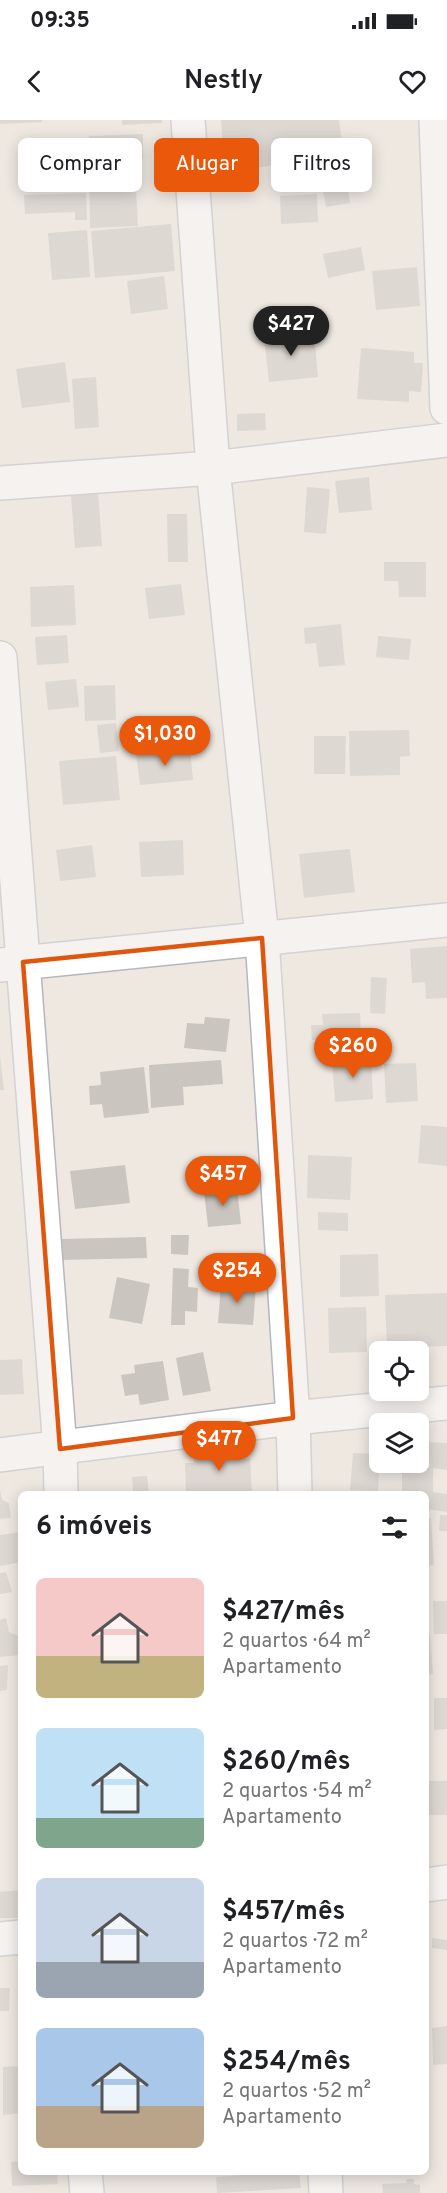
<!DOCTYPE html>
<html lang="pt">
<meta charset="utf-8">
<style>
body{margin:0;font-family:Overpass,sans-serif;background:#f6f6f6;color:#202124;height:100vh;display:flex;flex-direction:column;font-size:22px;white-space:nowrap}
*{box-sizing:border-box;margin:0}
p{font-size:20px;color:#757577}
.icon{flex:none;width:33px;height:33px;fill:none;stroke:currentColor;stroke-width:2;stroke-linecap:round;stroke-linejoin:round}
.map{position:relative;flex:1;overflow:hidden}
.panel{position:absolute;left:18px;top:1371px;width:411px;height:684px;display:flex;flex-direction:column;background:#fff;border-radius:9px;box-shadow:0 3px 15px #0003}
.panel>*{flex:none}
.banner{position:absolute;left:18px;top:18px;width:411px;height:54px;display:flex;gap:12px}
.tools{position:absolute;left:369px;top:1221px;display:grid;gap:12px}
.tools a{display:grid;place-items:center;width:60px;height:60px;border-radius:9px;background:#fff;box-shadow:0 3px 15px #0003;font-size:30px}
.price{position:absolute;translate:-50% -51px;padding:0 14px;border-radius:21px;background:#ea580c;color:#fff;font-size:20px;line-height:39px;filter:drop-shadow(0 2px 3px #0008)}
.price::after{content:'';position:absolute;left:50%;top:36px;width:18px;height:14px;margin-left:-9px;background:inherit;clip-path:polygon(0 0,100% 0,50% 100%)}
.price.on{background:#222;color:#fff}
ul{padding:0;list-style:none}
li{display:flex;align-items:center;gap:18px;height:150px;padding:0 18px}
li span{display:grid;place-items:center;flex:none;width:168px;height:120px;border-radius:9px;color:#555}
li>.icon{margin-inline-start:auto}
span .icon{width:72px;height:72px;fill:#fffc;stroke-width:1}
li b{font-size:26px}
h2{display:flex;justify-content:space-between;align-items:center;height:72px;padding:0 18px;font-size:26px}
.tag{padding:0 21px;border-radius:9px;background:#fff;box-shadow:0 3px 15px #0003;font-size:21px;line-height:54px}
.tag.on{background:#ea580c;color:#fff}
.status{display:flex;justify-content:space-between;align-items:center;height:42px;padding:0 30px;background:#fff;direction:ltr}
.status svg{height:16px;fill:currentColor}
header{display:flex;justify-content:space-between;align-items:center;height:78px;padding:0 18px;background:#fff;font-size:27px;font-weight:600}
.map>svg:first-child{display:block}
</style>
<div class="status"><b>09:35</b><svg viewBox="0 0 49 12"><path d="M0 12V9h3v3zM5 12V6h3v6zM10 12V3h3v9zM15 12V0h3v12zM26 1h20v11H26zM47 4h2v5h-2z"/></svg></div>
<header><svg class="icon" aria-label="back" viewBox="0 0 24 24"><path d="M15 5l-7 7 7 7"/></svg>Nestly<svg class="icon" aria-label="heart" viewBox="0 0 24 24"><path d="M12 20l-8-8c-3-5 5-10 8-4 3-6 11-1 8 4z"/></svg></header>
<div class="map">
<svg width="447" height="2073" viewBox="0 0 447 2073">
<rect width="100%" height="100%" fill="#eee8e1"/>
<path fill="#cac6bf" d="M 0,0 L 42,0 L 42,2 L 0,4 Z
M 122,0 L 162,0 L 162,3 L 122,5 Z
M 221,0 L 339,0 L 350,83 L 326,87 L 319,47 L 338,43 L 317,45 L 316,41 L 297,42 L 225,52 Z
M 143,14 L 143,39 L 114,38 L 114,69 L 136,68 L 138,106 L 90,108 L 89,16 Z
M 34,19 L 66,20 L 63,44 L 76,40 L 73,62 L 27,63 Z
M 86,73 L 87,100 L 75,100 L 75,92 L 25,94 L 24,75 Z
M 317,74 L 318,102 L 281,104 L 280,76 Z
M 171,104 L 175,151 L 95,158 L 91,111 Z
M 87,110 L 90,157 L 52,160 L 48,113 Z
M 361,127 L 365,150 L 328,158 L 323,134 Z
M 417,147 L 420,186 L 376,190 L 372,151 Z
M 164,156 L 168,189 L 131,194 L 127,161 Z
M 314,212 L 318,257 L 269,262 L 264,217 Z
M 361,228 L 414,232 L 414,243 L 423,243 L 421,272 L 409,271 L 409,282 L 357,279 Z
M 65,242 L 70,282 L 22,288 L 16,249 Z
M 96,257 L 99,307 L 75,309 L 72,259 Z
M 265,293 L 266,310 L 237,311 L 237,294 Z
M 369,357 L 372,390 L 339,393 L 335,361 Z
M 307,367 L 330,369 L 326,414 L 304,412 Z
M 98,373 L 102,426 L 75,428 L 71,376 Z
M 167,394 L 187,394 L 188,442 L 168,442 Z
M 384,442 L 426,442 L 426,477 L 399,477 L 398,461 L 384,461 Z
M 181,464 L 185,495 L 149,499 L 145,468 Z
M 74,465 L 76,505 L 31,507 L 30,467 Z
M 341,504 L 345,545 L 319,547 L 316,523 L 305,524 L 304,508 Z
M 67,515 L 69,543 L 37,545 L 35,517 Z
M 378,516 L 411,519 L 409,540 L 376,537 Z
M 76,559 L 79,587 L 48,590 L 45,562 Z
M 115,565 L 116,600 L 85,601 L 84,566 Z
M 116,603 L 119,631 L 100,633 L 97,605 Z
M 409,610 L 410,636 L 400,637 L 400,655 L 350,656 L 349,611 Z
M 314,616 L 346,616 L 345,654 L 314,654 Z
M 190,629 L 193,660 L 140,665 L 136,634 Z
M 116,636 L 120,680 L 63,685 L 59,641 Z
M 183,720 L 184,755 L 141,757 L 139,722 Z
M 92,725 L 96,757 L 60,761 L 56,730 Z
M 350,729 L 355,772 L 304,778 L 299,734 Z
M 447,826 L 447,878 L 426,879 L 425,862 L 412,863 L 410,829 Z
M 371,857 L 387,858 L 385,894 L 370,893 Z
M 360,893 L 361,918 L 312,920 L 311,905 L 323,905 L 322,894 Z
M 205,897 L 230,899 L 226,932 L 184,928 L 187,903 L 204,904 Z
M 0,936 L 4,970 L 0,970 Z
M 371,937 L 373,979 L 335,982 L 332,940 Z
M 221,940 L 223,964 L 183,967 L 184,985 L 151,988 L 149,945 Z
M 416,943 L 418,981 L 386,983 L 384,944 Z
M 144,947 L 149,993 L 104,998 L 102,984 L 90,985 L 89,966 L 101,965 L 100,952 Z
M 421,1005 L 447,1007 L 447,1046 L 418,1043 Z
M 308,1035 L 352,1037 L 350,1080 L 307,1078 Z
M 125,1045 L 130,1083 L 75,1089 L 70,1051 Z
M 237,1067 L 241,1104 L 208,1107 L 204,1071 Z
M 318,1092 L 348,1093 L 348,1111 L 318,1110 Z
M 171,1115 L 189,1115 L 188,1135 L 171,1134 Z
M 146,1117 L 147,1138 L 62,1140 L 61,1119 Z
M 378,1134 L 379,1176 L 340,1177 L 340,1135 Z
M 173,1148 L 189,1149 L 188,1167 L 198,1168 L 197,1192 L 185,1191 L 185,1205 L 171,1205 Z
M 117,1157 L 150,1164 L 142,1204 L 109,1198 Z
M 221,1164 L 256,1166 L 253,1205 L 218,1203 Z
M 447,1173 L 447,1226 L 413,1227 L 413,1232 L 387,1232 L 385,1175 Z
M 366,1187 L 367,1232 L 329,1233 L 328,1188 Z
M 203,1232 L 211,1271 L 183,1276 L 176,1238 Z
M 22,1239 L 24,1274 L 0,1275 L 0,1240 Z
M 163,1241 L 169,1280 L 140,1285 L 138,1274 L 125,1276 L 121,1255 L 135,1253 L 134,1245 Z
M 423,1322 L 447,1323 L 447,1350 L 433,1348 L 433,1372 L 447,1374 L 447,1392 L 426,1389 L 426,1374 L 402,1374 L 402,1349 L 421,1349 Z
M 240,1326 L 240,1339 L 250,1338 L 252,1374 L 186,1374 L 185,1343 L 194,1343 L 193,1329 Z
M 353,1333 L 380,1334 L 378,1371 L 350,1370 Z
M 147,1356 L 149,1374 L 118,1374 L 133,1371 L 132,1357 Z
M 0,1371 L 2,1380 L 9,1383 L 11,1398 L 0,1399 Z
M 440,1395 L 447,1395 L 447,1411 L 439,1411 Z
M 431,1398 L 434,1445 L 426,1446 L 426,1399 Z
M 21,1412 L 21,1442 L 0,1446 L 0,1415 Z
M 6,1452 L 12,1472 L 0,1474 L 0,1453 Z
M 433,1481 L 447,1481 L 447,1514 L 434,1514 Z
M 6,1498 L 9,1512 L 19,1516 L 21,1535 L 0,1537 L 0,1500 Z
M 426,1513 L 430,1513 L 433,1554 L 426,1555 Z
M 8,1545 L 7,1570 L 0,1571 L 0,1546 Z
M 434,1578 L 447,1578 L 447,1609 L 434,1610 Z
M 426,1661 L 447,1661 L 447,1695 L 426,1695 Z
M 21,1770 L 21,1798 L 0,1798 L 0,1772 Z
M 432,1818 L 447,1820 L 447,1830 L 432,1828 Z
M 0,1868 L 10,1868 L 9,1891 L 0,1891 Z
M 447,1906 L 447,1944 L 433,1945 L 432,1908 Z
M 21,1946 L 21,1993 L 3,1995 L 3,1947 Z
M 21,2041 L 21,2052 L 57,2052 L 58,2064 L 12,2066 L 11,2042 Z
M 280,2052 L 299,2052 L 301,2068 L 217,2073 L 216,2057 Z
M 406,2059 L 414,2059 L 414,2064 L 420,2065 L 420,2073 L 383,2073 L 382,2064 L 407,2063 Z"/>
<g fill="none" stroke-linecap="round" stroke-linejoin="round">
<defs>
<path id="minor" d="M 188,0 L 213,348 L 262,818 L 293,1298 L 295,1374
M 436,0 L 447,288
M 0,363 L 213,348 L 447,320
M 0,538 L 60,1329 L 61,1374
M 0,845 L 447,800
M 0,1335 L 293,1298 L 447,1283
M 426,1765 L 447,1762
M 0,1819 L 21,1817
M 85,2052 L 87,2073
M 325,2052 L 326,2073"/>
</defs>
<use href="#minor" stroke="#b4b7bf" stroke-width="36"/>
<use href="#minor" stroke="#fff" stroke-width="33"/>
</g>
<path d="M0 0H447V2073H0ZM 262,818 L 293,1298 L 60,1329 L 23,842 Z" fill="#eee8e1" fill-opacity=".55" fill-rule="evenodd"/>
<path fill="none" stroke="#df570e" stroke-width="4.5" stroke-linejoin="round" d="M 262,818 L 293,1298 L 60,1329 L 23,842 Z"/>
</svg>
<div class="tools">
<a><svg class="icon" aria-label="locate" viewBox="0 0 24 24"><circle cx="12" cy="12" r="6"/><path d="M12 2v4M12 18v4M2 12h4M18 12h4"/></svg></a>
<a><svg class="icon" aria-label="layers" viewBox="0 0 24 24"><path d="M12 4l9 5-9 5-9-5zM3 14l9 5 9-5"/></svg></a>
</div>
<b class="price on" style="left:291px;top:237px">$427</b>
<b class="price" style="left:165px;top:647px">$1,030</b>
<b class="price" style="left:353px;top:959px">$260</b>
<b class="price" style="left:223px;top:1087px">$457</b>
<b class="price" style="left:237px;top:1184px">$254</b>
<b class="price" style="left:219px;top:1352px">$477</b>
<div class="banner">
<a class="tag">Comprar</a>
<a class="tag on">Alugar</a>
<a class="tag">Filtros</a>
</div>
<section class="panel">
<h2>6 imóveis<svg class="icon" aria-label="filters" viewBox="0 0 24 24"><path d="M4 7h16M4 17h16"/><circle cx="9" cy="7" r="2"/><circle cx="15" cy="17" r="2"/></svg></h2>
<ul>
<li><span style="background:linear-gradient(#f6c9c9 65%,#c2b280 0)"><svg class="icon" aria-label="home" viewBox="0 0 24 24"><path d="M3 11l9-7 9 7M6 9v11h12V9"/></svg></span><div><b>$427/mês</b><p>2 quartos · 64 m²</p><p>Apartamento</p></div></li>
<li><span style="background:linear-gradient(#bfe0f5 75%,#7fa58c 0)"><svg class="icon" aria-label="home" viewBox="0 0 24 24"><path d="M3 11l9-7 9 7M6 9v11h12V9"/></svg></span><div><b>$260/mês</b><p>2 quartos · 54 m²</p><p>Apartamento</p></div></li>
<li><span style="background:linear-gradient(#c9d6e8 70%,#9aa5b1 0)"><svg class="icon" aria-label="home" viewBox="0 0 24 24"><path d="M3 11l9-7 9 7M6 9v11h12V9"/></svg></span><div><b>$457/mês</b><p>2 quartos · 72 m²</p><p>Apartamento</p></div></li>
<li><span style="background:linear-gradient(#a9c7e8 65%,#b9a48a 0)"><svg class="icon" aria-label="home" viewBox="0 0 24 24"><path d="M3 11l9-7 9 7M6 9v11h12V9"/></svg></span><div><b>$254/mês</b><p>2 quartos · 52 m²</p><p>Apartamento</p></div></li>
</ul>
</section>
</div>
